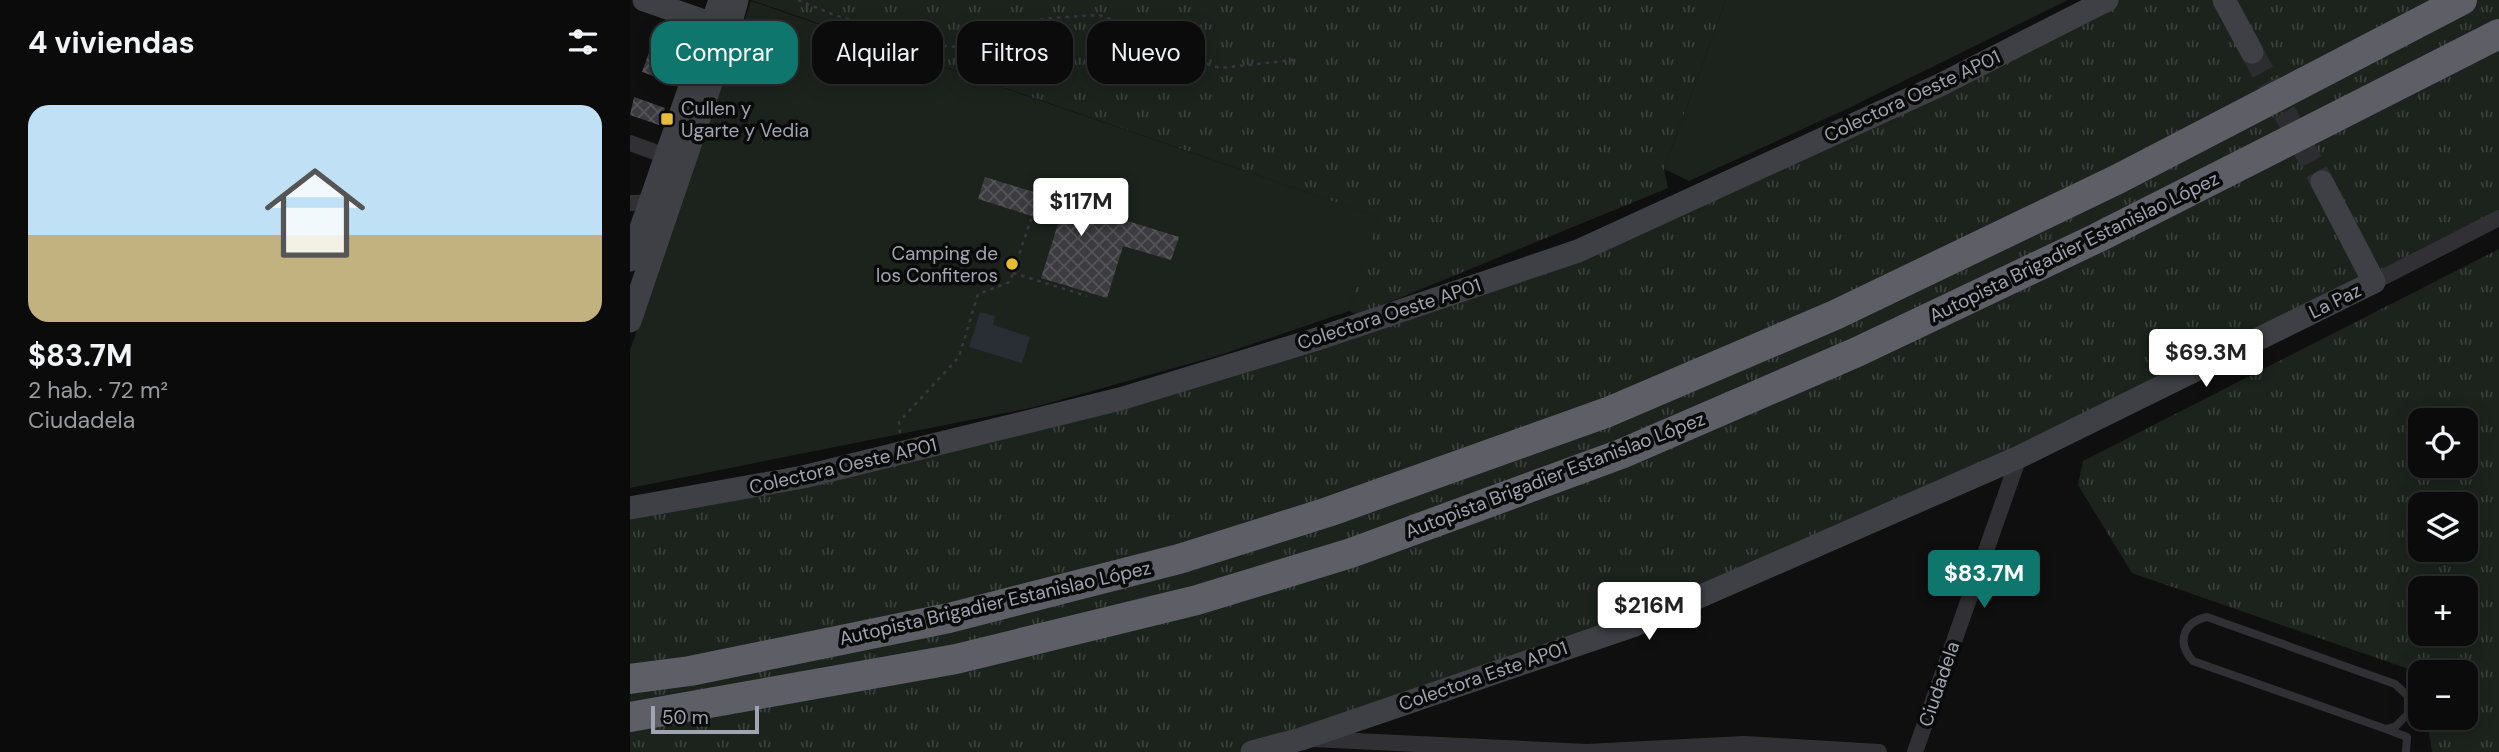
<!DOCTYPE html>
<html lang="es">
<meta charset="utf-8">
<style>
body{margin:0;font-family:"DM Sans",sans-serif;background:#19191a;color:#f1f3f6;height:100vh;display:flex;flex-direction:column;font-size:26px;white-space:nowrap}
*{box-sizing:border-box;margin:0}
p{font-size:23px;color:#9a9b9d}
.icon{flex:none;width:38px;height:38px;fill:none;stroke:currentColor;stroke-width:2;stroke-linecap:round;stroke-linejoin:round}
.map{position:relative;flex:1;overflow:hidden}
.details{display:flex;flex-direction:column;background:#0b0b0c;width:630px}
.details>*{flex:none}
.banner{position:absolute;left:21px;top:21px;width:665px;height:63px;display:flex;gap:14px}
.tools{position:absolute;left:1778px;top:408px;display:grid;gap:14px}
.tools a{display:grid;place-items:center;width:70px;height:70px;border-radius:14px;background:#0b0b0c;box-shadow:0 4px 18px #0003,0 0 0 2px #2b2b2d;font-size:35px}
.scale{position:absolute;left:21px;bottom:18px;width:108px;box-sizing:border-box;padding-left:7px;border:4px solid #a1a4b1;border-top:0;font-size:19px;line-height:24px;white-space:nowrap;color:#a1a4b1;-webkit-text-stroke:5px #0a0a0b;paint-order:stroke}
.price{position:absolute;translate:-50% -60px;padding:0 16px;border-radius:7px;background:#fff;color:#222;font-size:23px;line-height:46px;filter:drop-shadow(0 2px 4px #0008)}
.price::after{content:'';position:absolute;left:50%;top:42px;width:21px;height:16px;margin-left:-10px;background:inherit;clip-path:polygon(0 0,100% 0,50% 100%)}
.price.active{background:#0f766e;color:#fff}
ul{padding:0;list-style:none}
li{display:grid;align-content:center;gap:14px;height:371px;padding:0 28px}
li span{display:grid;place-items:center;height:217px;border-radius:21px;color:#555}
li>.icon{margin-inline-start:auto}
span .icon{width:126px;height:126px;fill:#fffc;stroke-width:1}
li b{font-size:30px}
h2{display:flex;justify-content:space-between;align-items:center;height:84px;padding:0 28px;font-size:30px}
.pill{padding:0 24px;border-radius:21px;background:#0b0b0c;box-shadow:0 4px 18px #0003,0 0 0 2px #2b2b2d;font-size:24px;line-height:63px}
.pill.active{background:#0f766e;color:#fff}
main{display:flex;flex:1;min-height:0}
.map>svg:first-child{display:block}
</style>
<main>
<section class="details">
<h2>4 viviendas<svg class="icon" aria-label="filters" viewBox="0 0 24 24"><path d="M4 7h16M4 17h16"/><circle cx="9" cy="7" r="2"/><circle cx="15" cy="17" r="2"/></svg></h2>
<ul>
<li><span style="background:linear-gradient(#bfe0f5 60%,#c2b280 0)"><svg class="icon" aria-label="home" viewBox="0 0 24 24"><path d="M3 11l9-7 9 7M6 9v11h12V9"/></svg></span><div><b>$83.7M</b><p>2 hab. · 72 m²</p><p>Ciudadela</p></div></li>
</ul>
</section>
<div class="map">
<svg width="1869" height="752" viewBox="0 0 1869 752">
<defs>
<pattern id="grass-tufts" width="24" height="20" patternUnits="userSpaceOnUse" patternTransform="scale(1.75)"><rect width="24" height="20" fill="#1c231d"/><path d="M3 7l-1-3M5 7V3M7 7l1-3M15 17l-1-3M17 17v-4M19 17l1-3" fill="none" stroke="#3a403b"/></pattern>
<pattern id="building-cross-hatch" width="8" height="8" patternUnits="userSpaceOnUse" patternTransform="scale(1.75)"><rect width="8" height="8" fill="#3c3c40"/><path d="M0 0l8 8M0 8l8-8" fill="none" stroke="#555559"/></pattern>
</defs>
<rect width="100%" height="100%" fill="#0f0f10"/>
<path fill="url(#grass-tufts)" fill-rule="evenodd" d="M 121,0 L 1096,0 L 1034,169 L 1038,188 L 728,315 L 719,311 L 748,217 Z
M 1477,0 L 1869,0 L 1869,218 L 1744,282 L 1005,625 L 622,752 L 0,752 L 0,508 L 272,454 L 948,251 Z
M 1869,249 L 1869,752 L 1802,752 L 1797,718 L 1836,718 L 1836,672 L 1790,673 L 1502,573 L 1448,485 L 1453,461 ZM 1790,420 L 1836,420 L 1836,466 L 1790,466 ZM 1790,504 L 1836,504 L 1836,550 L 1790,550 ZM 1790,588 L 1836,588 L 1836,634 L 1790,634 Z"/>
<path fill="#1c231d" d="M 1096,0 L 1438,0 L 1221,107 L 1059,181 L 1034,169 Z
M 121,1 L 749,217 L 719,311 L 587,356 L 405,407 L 0,488 L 0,350 Z"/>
<path fill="#292e35" d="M 350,312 L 365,316 L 363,325 L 400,337 L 392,363 L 339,347 Z"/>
<path fill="url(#building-cross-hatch)" d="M 26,33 L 57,44 L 44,83 L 12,72 Z
M 4,97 L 35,108 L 29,125 L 0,115 Z
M 355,177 L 549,237 L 541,260 L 493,246 L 477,298 L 411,278 L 428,224 L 348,199 Z"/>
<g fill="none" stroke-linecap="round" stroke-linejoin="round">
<path stroke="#2c2d30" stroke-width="23" stroke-dasharray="23 11" stroke-linecap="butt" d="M 1622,52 L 1692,182"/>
<path stroke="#37383c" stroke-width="2.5" stroke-dasharray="3.5 5" stroke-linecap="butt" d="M 168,0 L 202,14 L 292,44 L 327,47 L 355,40 L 385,24 L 421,18 L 469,15 L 500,27 L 542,53 L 590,68 L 664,60
M 383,273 L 457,296
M 270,433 L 269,422 L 329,357 L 348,294 L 380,282 L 401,219"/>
<path stroke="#313135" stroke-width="8" d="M 1577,617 L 1765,684 L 1778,696 L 1778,714 L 1765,727 L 1756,729 L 1563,661 C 1546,643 1553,622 1577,617 Z
M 1756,729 L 1777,737 L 1776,752"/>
<path stroke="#313135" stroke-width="16" d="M 0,143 L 44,159
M 0,203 L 29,202
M 1744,282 L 1869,218
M 682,739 L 957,752 L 1114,744 L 1249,752
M 1285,752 L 1389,457"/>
<path stroke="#3f4045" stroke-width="23" d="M 14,0 L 94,28
M 1594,0 L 1622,52
M 0,260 L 90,0
M 0,321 L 99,30 L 107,0
M 0,508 L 173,477 L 490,399 L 684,340 L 948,251 L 1310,85 L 1477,0
M 622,752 L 671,739 L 1005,625 L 1389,457 L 1744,282 L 1692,182"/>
<path stroke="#5d5e66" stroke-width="30" d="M 0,679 L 60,671 L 319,618 L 549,559 L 698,512 L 978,412 L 1205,315 L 1488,179 L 1832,0
M 0,717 L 326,659 L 567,600 L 721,553 L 991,454 L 1227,352 L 1467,238 L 1869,34"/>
</g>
<g fill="#e5bc33" stroke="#0a0a0b" stroke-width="2.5">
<rect x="30" y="112" width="14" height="14" rx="3.5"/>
<circle cx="382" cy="264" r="7"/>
</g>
<g text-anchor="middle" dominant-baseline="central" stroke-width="7" stroke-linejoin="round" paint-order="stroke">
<g font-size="19" fill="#a1a4b1" stroke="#0a0a0b">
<text transform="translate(1282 96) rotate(-25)">Colectora Oeste AP01</text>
<text transform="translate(1444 247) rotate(-26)">Autopista Brigadier Estanislao López</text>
<text transform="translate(1705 301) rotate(-26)">La Paz</text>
<text transform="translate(759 314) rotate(-18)">Colectora Oeste AP01</text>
<text transform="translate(213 466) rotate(-13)">Colectora Oeste AP01</text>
<text transform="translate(925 475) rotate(-21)">Autopista Brigadier Estanislao López</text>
<text transform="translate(365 603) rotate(-13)">Autopista Brigadier Estanislao López</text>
<text transform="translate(853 676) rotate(-19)">Colectora Este AP01</text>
<text transform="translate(1309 684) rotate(-71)">Ciudadela</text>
</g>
<g font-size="19" fill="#a1a4b1" stroke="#0a0a0b" text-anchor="start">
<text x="51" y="108">Cullen y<tspan x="51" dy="22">Ugarte y Vedia</tspan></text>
<text x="368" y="253" text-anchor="end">Camping de<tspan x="368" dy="22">los Confiteros</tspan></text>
</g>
</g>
</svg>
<div class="tools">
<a><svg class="icon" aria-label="locate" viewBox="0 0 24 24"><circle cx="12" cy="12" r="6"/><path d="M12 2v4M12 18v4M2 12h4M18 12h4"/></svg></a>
<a><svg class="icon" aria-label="layers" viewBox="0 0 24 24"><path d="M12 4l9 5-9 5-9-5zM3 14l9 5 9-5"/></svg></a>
<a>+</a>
<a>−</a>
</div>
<div class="scale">50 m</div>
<b class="price" style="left:451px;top:238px">$117M</b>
<b class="price" style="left:1576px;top:389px">$69.3M</b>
<b class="price active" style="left:1354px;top:610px">$83.7M</b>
<b class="price" style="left:1019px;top:642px">$216M</b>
<div class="banner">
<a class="pill active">Comprar</a>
<a class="pill">Alquilar</a>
<a class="pill">Filtros</a>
<a class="pill">Nuevo</a>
</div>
</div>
</main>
